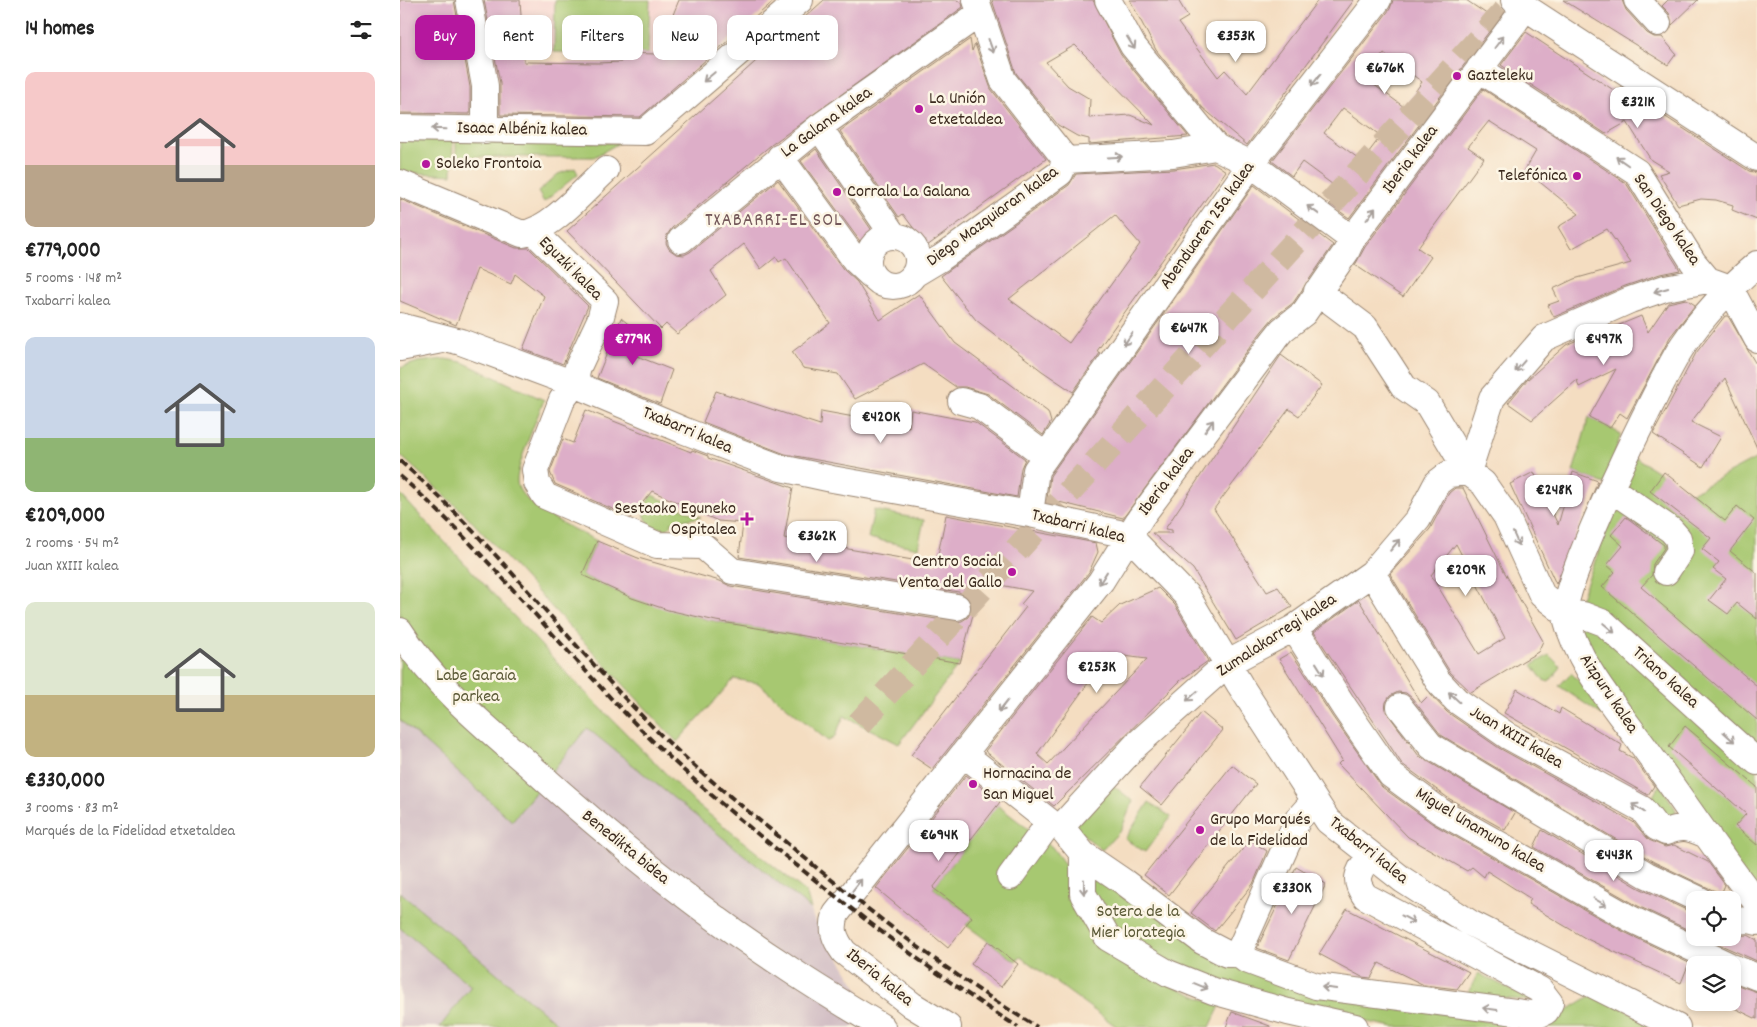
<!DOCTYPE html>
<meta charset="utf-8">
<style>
body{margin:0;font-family:Dekko,sans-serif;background:#f6f6f6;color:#222;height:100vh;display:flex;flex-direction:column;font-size:19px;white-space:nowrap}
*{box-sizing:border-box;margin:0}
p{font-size:16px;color:#767676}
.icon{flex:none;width:28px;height:28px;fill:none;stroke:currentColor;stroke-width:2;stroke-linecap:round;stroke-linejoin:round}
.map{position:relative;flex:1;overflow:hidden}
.panel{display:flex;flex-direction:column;background:#fff;width:400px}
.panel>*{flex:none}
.hud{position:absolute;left:15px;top:15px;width:475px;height:45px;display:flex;gap:10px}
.fabs{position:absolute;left:1286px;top:891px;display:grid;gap:10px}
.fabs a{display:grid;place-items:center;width:55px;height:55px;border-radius:10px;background:#fff;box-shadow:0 2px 8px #0003;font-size:25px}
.price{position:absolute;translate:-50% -42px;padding:0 11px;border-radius:10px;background:#fff;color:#222;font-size:16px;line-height:32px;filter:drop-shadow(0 1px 2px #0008)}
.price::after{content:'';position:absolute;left:50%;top:30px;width:15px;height:11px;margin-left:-8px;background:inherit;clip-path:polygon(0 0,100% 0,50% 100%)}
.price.current{background:#b5179e;color:#fff}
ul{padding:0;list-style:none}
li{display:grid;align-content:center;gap:10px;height:265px;padding:0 25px}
li span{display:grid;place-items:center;height:155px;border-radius:10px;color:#555}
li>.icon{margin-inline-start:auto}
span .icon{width:90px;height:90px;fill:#fffc;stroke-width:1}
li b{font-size:21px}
h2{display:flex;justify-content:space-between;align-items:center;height:60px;padding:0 25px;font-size:21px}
.tag{padding:0 18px;border-radius:10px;background:#fff;box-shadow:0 2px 8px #0003;font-size:18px;line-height:45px}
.tag.current{background:#b5179e;color:#fff}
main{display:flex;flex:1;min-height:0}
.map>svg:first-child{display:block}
</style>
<main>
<section class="panel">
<h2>14 homes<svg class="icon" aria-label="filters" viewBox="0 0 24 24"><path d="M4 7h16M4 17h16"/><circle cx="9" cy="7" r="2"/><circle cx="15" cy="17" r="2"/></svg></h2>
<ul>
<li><span style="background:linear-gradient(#f6c9c9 60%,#b9a48a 0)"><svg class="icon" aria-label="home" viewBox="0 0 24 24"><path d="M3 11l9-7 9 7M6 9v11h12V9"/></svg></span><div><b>€779,000</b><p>5 rooms · 148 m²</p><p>Txabarri kalea</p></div></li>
<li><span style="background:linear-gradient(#c9d6e8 65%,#8fb573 0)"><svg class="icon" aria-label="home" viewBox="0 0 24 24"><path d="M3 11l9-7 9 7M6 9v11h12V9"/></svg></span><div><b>€209,000</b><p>2 rooms · 54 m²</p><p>Juan XXIII kalea</p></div></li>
<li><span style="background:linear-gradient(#dfe7d0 60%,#c2b280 0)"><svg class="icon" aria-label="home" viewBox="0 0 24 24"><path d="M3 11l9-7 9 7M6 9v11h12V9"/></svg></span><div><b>€330,000</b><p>3 rooms · 83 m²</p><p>Marqués de la Fidelidad etxetaldea</p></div></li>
</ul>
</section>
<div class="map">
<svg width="1357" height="1027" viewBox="0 0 1357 1027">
<rect width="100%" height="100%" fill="#fcf5e5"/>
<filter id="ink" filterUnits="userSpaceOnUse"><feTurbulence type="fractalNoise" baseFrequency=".02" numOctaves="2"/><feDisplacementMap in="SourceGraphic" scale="10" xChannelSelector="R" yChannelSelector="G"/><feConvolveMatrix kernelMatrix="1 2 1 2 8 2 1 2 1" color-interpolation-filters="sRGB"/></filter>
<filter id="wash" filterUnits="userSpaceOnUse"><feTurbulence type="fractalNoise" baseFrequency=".0096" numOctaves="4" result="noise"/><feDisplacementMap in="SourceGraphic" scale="20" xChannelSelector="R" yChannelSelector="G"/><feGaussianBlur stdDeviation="1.12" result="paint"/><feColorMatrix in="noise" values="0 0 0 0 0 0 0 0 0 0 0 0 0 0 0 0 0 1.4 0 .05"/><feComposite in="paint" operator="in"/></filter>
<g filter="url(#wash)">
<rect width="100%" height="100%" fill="#f4ddc1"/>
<path fill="#f7d0ce" d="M 74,0 L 279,0 L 257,53 L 220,53 L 89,51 Z"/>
<path fill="#d2bec4" d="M 0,494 L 179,686 L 295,803 L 406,892 L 413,917 L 459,990 L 454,1027 L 0,1027 Z"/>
<path fill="#a7c871" stroke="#717948" d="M 155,0 L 250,0 L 248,54 L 154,52 Z
M 0,140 L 53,140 L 52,175 L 0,172 Z
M 56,140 L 219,143 L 194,157 L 56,157 Z
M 175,168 L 178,174 L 144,202 L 138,192 L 158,174 Z
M 45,359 L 62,362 L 144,400 C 137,418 117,464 117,481 C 116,504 178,531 197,541 L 182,575 L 232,598 L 309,620 L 560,663 L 499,744 L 444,716 L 434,738 L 428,741 L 358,683 L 334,679 L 277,742 L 66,515 L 0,455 L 0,368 L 18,362 Z
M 1189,417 L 1221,434 L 1205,484 L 1173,472 Z
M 1235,457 L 1291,493 L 1357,458 L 1357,903 L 1298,824 L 1173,618 Z
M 0,494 L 179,686 L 295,803 L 406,892 L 411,909 L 187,728 L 112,821 L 0,720 Z
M 252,495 L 301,517 L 272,522 L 271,526 L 267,529 L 253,527 C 241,516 242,507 252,495 Z
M 474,510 L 524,520 L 518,548 L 468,538 Z
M 1149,655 L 1161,667 L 1149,682 L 1143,680 L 1132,665 Z
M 1171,673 L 1191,693 L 1204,713 L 1202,715 L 1159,686 Z
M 711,784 L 733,801 L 721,830 L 702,850 L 674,827 Z
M 1260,784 L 1276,810 L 1274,818 C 1264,819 1256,809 1249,803 Z
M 749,802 L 771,817 L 745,852 L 725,839 Z
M 597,805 L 652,847 L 663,862 L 697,941 L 725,966 L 820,1006 L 810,1027 L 717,1027 L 621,957 L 615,961 L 566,925 L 572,917 L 533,888 Z
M 693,864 L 802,941 L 926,993 L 1118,1027 L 994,1027 L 908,1011 L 819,986 L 722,938 L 690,893 Z
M 0,892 L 161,1027 L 40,1027 L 71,986 L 0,928 Z
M 1078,973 L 1133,1001 L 1067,995 Z
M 1193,994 L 1261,1027 L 1150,1027 L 1161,1014 Z"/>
<g id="blocks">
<path fill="#ddaec8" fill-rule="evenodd" d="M 0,0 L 54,0 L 70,87 L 70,114 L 0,113 Z
M 84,0 L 120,0 L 124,62 L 198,63 L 221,62 L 220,53 L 257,54 L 279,0 L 375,0 L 240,117 L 100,115 L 100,83 Z
M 424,0 L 557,0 L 562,3 L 563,7 L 371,145 L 272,228 L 267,235 L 266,243 L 269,249 L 276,254 L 284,255 L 290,252 L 378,180 L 443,269 L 457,282 L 480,320 L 519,294 L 555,343 L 648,412 L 651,422 L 643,435 L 588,394 L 565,387 L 556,387 L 523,364 L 455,399 L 438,374 L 403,368 L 392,352 L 430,323 L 386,258 L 379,262 L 376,257 L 361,269 L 344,244 L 311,271 L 326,295 L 277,334 L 266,324 L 261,329 L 167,231 Z
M 592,0 L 693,0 L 721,55 L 788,136 L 689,144 L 689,139 L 677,136 L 658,125 L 616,73 ZM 675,45 L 682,52 L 754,125 L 730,115 L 689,118 L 690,99 L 668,86 L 646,62 Z
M 730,0 L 778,0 L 788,17 L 778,23 L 818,77 L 825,70 L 847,94 L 918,0 L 954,0 L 847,145 L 803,108 L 756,50 Z
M 993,0 L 1066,0 L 1097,21 L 949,218 L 930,204 L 940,190 L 902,162 L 892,176 L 872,161 L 990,9 ZM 984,53 L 1022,82 L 1004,107 L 965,78 ZM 943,108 L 981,136 L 962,161 L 924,133 Z
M 1163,0 L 1222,0 L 1226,10 L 1247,33 L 1254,37 L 1262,37 L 1276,54 L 1268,65 Z
M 1268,0 L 1298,0 L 1272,25 L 1269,13 L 1262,6 Z
M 1126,32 L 1218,93 L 1221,88 L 1349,171 L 1357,173 L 1357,220 L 1332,210 L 1333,205 L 1316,200 L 1301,199 L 1278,205 L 1259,174 L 1269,171 L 1251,160 L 1227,122 L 1206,134 L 1101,65 Z
M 570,39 L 572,51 L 575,44 L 591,89 L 646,159 L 527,246 L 503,214 L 499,217 L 440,131 Z
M 1083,89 L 1226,183 L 1280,270 L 1260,274 L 1225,286 L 1154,317 L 1148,305 L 1159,301 L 1153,289 L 1174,279 L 1231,263 L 1207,229 L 1171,249 L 1158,227 L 1179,214 L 1125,170 L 1136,151 L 1089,121 L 1068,147 L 1084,158 L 1018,248 L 1031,257 L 1003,297 L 955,265 L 965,247 Z
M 416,149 L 475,235 L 462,244 L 401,161 Z
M 814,163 L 826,171 L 697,351 L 700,353 L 673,392 L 642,371 L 576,320 L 541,276 L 669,185 L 676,174 L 774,169 ZM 715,215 L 740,244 L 669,343 L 609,299 Z
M 854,185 L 933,245 L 893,303 L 873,318 L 862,331 L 723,518 L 647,499 L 650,476 Z
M 0,199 L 116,248 L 129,248 L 188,306 L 163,364 L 123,349 L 144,296 L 115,274 L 111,284 L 77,269 L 56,325 L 0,301 Z
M 1286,299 L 1295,305 L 1270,337 L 1227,418 L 1220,413 L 1210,428 L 1189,417 L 1216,369 L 1179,387 L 1177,380 L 1132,420 L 1108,403 L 1127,380 L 1166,345 L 1211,325 L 1212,328 L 1241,316 L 1248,332 L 1268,303 Z
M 1325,316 L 1328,316 L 1357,366 L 1357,448 L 1325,378 L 1291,422 L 1321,437 L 1303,467 L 1253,434 L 1296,353 Z
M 221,318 L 249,341 L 234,355 L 272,370 L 260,404 L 197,378 Z
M 881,355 L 922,385 L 899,416 L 889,409 L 814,509 L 867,592 L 878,587 L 892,607 L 836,640 L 793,569 L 752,533 L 772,533 L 772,530 L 765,529 Z
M 316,391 L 420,425 L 421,411 L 509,427 L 511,410 L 575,422 L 625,459 L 621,468 L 617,497 L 385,454 L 303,422 Z
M 186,410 L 291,452 L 292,450 L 308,456 L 308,458 L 393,488 L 384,538 L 536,564 L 546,515 L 696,543 L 698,552 L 689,572 L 532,769 L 511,755 L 626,607 L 621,604 L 632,591 L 579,581 L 575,607 L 560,663 L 316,621 L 268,610 L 232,598 L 182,575 L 197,541 L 238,558 L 320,581 L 330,586 L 555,622 L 562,621 L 568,617 L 572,609 L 571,602 L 567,596 L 559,592 L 339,557 L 343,523 L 318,521 L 252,491 L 231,517 L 155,484 L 150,472 L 163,439 L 173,443 Z
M 1134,472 L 1158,525 L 1173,472 L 1198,481 L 1156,584 L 1110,484 Z
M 1264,472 L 1325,521 L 1337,506 L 1354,520 L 1330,551 L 1357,573 L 1357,619 L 1337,603 L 1328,614 L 1309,600 L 1326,579 L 1313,569 L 1319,562 L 1302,549 L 1311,538 L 1250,491 Z
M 1055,488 L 1063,488 L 1104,571 L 1143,641 L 1138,652 L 1071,692 L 1050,672 L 990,574 L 1030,529 L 1049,493 ZM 1056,544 L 1105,638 L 1079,654 L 1031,575 Z
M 1226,517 L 1264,545 L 1264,548 L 1253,564 L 1252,575 L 1241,587 L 1357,686 L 1357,720 L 1202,587 L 1215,572 L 1207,565 L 1223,546 L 1211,535 Z
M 758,588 L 775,605 L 808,661 L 781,680 L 654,806 L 585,751 L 692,617 L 701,623 L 720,605 ZM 709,654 L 747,659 L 648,764 L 637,754 Z
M 959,600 L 1021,703 L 1030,694 L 1047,712 L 1099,748 L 1233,822 L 1249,840 L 1265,847 L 1274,845 L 1308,862 L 1325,885 L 1321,894 L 1254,862 L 1041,735 L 1012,698 L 1006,693 L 998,692 L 990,696 L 986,702 L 985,710 L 1019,756 L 1115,813 L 1105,830 L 1048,798 L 1002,764 L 914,632 Z
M 891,652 L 932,716 L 982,787 L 1033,824 L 1224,932 L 1289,963 L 1281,983 L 1185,938 L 1128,904 L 1131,899 L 1087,871 L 1084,877 L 1072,867 L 1067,871 L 1008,837 L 938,764 L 942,760 L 879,659 Z
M 1117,689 L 1159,714 L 1161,708 L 1222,745 L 1220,751 L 1233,758 L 1254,786 L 1248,795 L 1104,713 Z
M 801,712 L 823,730 L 762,805 L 740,787 Z
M 1285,726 L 1357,787 L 1357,845 L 1335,826 L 1346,814 L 1269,747 Z
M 832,765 L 856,784 L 769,895 L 744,875 Z
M 566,775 L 600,802 L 533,888 L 572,917 L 548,948 L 476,888 Z
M 1142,830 L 1239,888 L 1295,914 L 1295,933 L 1238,906 L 1134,847 Z
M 850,840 L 867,851 L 853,884 L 815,931 L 791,913 Z
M 896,867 L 926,884 L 889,960 L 857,948 Z
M 947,909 L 1069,972 L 1057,989 L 1024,985 L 979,963 L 971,978 L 962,977 L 919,954 Z
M 1348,935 L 1357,940 L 1357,961 L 1305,938 Z
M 588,941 L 618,964 L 601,987 L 571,964 Z
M 1332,983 L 1357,992 L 1357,1019 L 1332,1007 Z
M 832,1012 L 870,1026 L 870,1027 L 826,1027 Z"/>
</g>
</g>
<g filter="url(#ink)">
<use href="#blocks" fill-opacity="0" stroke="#988470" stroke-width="1"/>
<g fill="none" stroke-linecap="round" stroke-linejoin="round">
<path stroke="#cfb9a0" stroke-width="26" stroke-dasharray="26 13" stroke-linecap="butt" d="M 459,724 L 1115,0"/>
<defs>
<path id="minor" d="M 69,0 L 85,86 L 85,131
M 576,0 L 603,80 L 666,160
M 708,0 L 733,46 L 816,147 L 851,164 L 952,239
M 1114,0 L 1357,158
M 1237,0 L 1258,23
M 1079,69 L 1237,172 L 1293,262 L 1308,280 L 1330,288 L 1357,339
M 419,127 L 494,236
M 0,128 L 245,132 L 400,0
M 380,157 L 455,260 L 471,275
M 666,160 L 773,154 L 816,147
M 0,183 L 122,234 C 151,230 184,190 206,170
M 134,232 L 205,301 L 200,320 L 178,367 L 174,384 L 162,400 L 135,470 L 137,483 L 145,496 L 257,545 L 303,546 L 332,571 L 557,607
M468 261a25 25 0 1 1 50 0a25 25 0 1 1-50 0Z
M 281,240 L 419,127 L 579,14
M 1357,264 C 1329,288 1304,314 1283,345 C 1263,374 1158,590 1165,614 C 1177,663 1212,703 1241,743 C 1280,796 1316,851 1357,903
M 516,273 L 541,258 L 660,173 L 666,160
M 917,291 L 965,327 L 1004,387 L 1027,403 L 1068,472 L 1083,483 L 1106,516 L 1142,595 L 1164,612 L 1183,615 L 1204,623 L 1357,762
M 0,326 L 61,342 L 174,384 L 285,431 L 381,468 L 432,479 L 630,514 L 728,535 L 787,596 L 840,685 L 928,821 L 1003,880 L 1070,923 L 1277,1027
M 0,348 L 42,340
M 561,401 L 579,406 L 646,456
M 1068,472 L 1092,398 L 1144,338 L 1230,300 L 1265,288 L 1308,280
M 1211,489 L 1271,530 L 1278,538 L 1280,551 L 1266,572
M 630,514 L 636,470 L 646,456 L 851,164 L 978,0
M 972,573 L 1038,681 L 1056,700 L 1108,736 L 1242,809 L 1256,827 L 1266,832 C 1284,825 1292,828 1308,836
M 894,628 L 944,707 L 991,775 L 1040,811 L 1231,919 L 1328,965
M 0,631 C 33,684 82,724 128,764 C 208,836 292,906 383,965 C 415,987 449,1007 482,1027
M 1000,707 L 1031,746 L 1247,875 L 1300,900
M 565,755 L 650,822 L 661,827 L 683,854 L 683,894 L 708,938 L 768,973 L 813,991 L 888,1012 L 955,1027
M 661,827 L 736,745 L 828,663 L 894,628 L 972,573 L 1018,519 L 1037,483 L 1049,474 L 1068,472
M 683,854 L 724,882 L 802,941 L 827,954 L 838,954 L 846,960 L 916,986 L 1138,1015 L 1146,1011 L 1150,1003 L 1140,990 L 965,896 C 952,878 959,872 970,855
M 610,877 L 650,822
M 1332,921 L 1349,920 L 1357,922
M 838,954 L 898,819 L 914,801
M 1332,967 L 1357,977
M 548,1027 L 512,1005 L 444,952 C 434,938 431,930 436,914 L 701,581 L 741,517 L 874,340 L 882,330 L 904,313 L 946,252 L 952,239 L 1126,7"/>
</defs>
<use href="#minor" stroke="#988470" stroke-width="28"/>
<use href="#minor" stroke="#fff" stroke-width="26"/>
<path stroke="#3b2a1e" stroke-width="4" stroke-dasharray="8 4" stroke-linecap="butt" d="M 0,461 C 88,537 159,631 240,714 C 285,761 337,802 388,844 C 467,910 549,974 637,1027
M 0,476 C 82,547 149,634 224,712 C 280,771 342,822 405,872 C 474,927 543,980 618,1027"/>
</g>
<defs><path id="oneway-shaft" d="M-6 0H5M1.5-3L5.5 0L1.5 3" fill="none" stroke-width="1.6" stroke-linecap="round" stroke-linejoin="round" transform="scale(1.25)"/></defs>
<g stroke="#a79f9a">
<use href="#oneway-shaft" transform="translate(1099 42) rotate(-53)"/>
<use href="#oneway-shaft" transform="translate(731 43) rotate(58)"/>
<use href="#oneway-shaft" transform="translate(591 46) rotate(70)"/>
<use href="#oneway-shaft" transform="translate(309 77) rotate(140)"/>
<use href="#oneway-shaft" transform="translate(916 80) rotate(128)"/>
<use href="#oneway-shaft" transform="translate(39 129) rotate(-178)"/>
<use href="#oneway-shaft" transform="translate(715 157) rotate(-3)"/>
<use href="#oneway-shaft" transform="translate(1222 161) rotate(-145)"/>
<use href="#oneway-shaft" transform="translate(913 210) rotate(-144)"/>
<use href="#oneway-shaft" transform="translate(971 214) rotate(-53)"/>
<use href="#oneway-shaft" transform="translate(1261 290) rotate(164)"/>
<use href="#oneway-shaft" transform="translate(728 339) rotate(125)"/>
<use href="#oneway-shaft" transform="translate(1120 366) rotate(131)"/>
<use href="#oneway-shaft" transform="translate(809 426) rotate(-53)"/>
<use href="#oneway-shaft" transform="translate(1116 539) rotate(66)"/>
<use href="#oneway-shaft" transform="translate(995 545) rotate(-50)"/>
<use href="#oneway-shaft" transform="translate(703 578) rotate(122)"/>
<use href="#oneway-shaft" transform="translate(1209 628) rotate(40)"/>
<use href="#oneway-shaft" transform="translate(920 669) rotate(58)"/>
<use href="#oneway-shaft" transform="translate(792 696) rotate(138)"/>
<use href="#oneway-shaft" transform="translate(1054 697) rotate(-137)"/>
<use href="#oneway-shaft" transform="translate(603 706) rotate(128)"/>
<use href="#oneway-shaft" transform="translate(1329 737) rotate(42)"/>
<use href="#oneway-shaft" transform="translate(1238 808) rotate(-146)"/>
<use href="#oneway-shaft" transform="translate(457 885) rotate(-52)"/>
<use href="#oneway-shaft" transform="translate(684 887) rotate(90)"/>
<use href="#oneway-shaft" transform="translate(1200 902) rotate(30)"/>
<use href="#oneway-shaft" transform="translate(1008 919) rotate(28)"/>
<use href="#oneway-shaft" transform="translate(801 986) rotate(22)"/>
<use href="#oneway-shaft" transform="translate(929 988) rotate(-173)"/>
<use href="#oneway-shaft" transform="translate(1090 1009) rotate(-172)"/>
</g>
</g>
<g fill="#b5179e" stroke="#fcf5e5" stroke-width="2">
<circle cx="1057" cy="76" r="5"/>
<circle cx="519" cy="109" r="5"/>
<circle cx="26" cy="164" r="5"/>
<circle cx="1177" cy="176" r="5"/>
<circle cx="437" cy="192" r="5"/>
<path d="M344.5 511.5h5v5h5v5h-5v5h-5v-5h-5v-5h5z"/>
<circle cx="612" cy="572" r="5"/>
<circle cx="573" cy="784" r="5"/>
<circle cx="800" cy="830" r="5"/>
</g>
<g text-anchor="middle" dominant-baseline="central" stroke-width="5" stroke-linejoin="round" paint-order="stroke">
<g font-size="18" fill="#3b2a1e" stroke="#fcf5e5" text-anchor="start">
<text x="1067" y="76">Gazteleku</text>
<text x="529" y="99">La Unión<tspan x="529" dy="21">etxetaldea</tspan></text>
<text x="36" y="164">Soleko Frontoia</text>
<text x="1167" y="176" text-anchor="end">Telefónica</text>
<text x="447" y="192">Corrala La Galana</text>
<text x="336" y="509" text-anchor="end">Sestaoko Eguneko<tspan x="336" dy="21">Ospitalea</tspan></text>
<text x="602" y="562" text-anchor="end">Centro Social<tspan x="602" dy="21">Venta del Gallo</tspan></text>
<text x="583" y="774">Hornacina de<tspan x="583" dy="21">San Miguel</tspan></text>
<text x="810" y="820">Grupo Marqués<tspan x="810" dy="21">de la Fidelidad</tspan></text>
</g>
<g font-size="18" fill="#3b2a1e" stroke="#fcf5e5">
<text transform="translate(427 123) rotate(-36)">La Galana kalea</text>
<text transform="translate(122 130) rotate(1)">Isaac Albéniz kalea</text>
<text transform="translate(1011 160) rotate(-53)">Iberia kalea</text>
<text transform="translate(593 217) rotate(-36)">Diego Mazquiaran kalea</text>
<text transform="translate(1266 220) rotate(56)">San Diego kalea</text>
<text transform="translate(808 226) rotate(-55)">Abenduaren 25a kalea</text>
<text transform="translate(170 269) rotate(45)">Eguzki kalea</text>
<text transform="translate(287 431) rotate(23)">Txabarri kalea</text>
<text transform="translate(767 482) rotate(-53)">Iberia kalea</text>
<text transform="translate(678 527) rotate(14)">Txabarri kalea</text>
<text transform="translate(877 636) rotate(-33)">Zumalakarregi kalea</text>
<text transform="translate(1265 678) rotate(42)">Triano kalea</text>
<text transform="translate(1208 694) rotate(56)">Aizpuru kalea</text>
<text transform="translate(1116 738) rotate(31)">Juan XXIII kalea</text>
<text transform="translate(1080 831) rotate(31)">Miguel Unamuno kalea</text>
<text transform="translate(225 848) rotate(39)">Benedikta bidea</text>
<text transform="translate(968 851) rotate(39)">Txabarri kalea</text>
<text transform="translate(479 978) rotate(39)">Iberia kalea</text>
</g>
<g font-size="18" fill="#5b5937" stroke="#fcf5e5">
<text x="76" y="676">Labe Garaia<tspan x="76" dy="21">parkea</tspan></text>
<text x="738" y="912">Sotera de la<tspan x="738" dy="21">Mier lorategia</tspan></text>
</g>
<g font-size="19" letter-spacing="1" fill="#74585a" stroke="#fcf5e5">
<text x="374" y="221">TXABARRI-EL SOL</text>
</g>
</g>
</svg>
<div class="fabs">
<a><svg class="icon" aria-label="locate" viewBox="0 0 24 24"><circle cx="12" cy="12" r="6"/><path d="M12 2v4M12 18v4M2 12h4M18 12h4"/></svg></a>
<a><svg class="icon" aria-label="layers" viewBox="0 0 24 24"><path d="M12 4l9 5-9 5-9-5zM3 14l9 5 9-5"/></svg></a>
</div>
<b class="price" style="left:836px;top:63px">€353K</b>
<b class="price" style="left:985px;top:95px">€676K</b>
<b class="price" style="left:1238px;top:129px">€321K</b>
<b class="price" style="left:789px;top:355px">€647K</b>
<b class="price current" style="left:233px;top:366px">€779K</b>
<b class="price" style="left:1204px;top:366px">€497K</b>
<b class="price" style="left:481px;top:444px">€420K</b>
<b class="price" style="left:1154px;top:517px">€248K</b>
<b class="price" style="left:417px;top:563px">€362K</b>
<b class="price" style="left:1066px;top:597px">€209K</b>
<b class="price" style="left:697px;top:694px">€253K</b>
<b class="price" style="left:539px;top:862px">€694K</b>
<b class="price" style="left:1214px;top:882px">€443K</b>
<b class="price" style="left:892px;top:915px">€330K</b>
<div class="hud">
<a class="tag current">Buy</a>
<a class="tag">Rent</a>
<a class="tag">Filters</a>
<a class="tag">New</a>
<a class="tag">Apartment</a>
</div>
</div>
</main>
